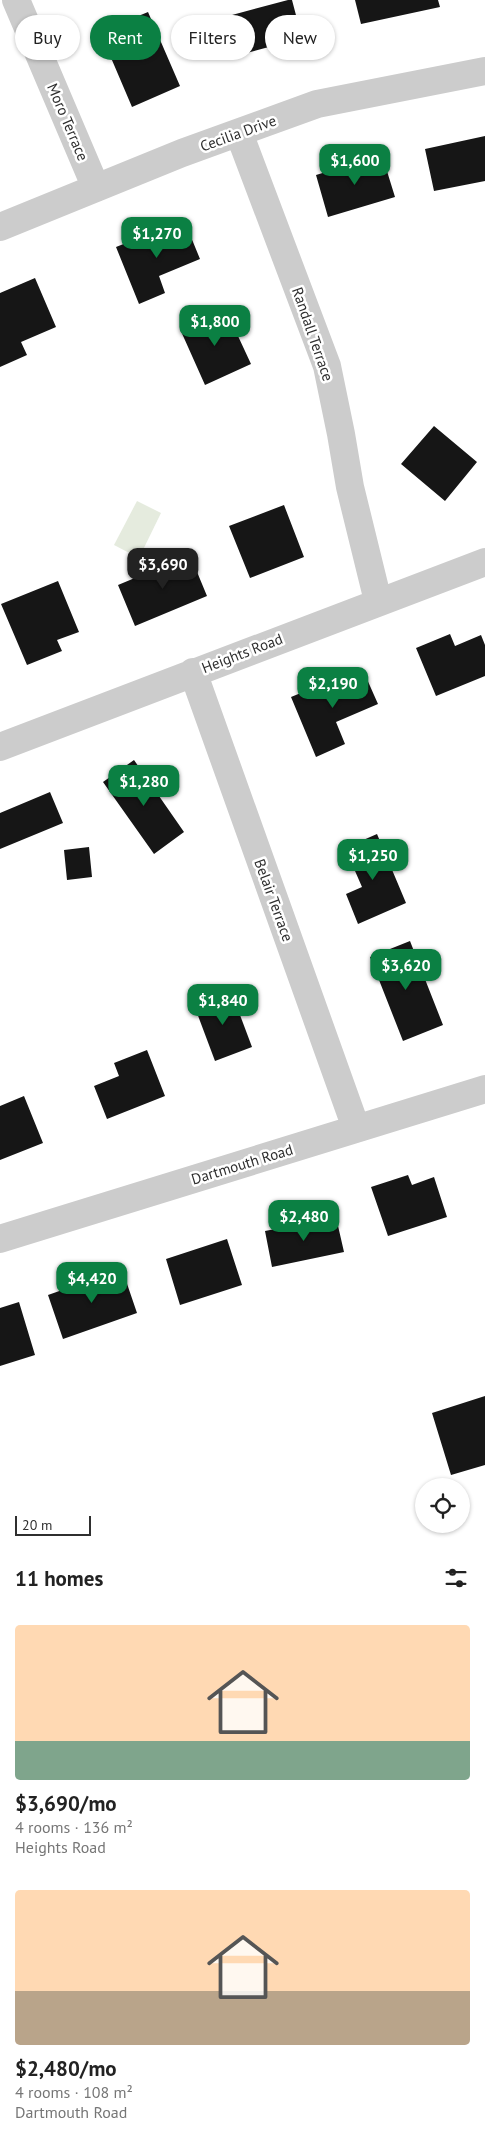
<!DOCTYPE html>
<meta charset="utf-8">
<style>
body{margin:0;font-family:"PT Sans",sans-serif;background:#f6f6f6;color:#222;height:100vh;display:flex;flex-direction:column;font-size:19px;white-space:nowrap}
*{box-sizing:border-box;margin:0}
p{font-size:16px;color:#767676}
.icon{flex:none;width:28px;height:28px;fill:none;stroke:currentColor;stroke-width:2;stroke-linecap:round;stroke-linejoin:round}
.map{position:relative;height:1548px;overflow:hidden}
.side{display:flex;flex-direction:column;background:#fff;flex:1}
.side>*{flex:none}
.guide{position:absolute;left:15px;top:15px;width:455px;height:45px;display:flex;gap:10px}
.buttons{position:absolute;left:415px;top:1478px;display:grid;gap:10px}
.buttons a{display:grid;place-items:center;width:55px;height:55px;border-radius:50%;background:#fff;box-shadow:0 1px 4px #0004;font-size:25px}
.scale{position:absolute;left:15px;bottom:12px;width:76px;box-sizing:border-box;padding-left:5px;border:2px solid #2f2f2f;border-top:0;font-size:14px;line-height:18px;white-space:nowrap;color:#2f2f2f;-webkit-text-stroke:4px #fff;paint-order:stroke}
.price{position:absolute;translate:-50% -42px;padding:0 11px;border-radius:10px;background:#0b8043;color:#fff;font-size:16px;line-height:32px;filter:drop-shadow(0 1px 2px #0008)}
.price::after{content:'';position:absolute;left:50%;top:30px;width:15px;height:11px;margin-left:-8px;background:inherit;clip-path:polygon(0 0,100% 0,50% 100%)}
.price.active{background:#222;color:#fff}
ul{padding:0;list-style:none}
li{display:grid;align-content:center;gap:10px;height:265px;padding:0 15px}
li span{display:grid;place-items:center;height:155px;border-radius:5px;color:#555}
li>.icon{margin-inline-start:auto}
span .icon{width:90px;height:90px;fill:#fffc;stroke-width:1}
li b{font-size:21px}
h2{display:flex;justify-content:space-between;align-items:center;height:60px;padding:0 15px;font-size:21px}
.pill{padding:0 18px;border-radius:22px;background:#fff;box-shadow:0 1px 4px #0004;font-size:18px;line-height:45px}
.pill.active{background:#0b8043;color:#fff}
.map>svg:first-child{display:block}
</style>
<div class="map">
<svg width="485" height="1548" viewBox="0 0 485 1548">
<rect width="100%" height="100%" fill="#fff"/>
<path fill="#e5ebde" d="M 137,501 L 161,513 L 139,558 L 114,545 Z"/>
<path fill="#161616" d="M 288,0 L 292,0 L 302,38 L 243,54 L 232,15 Z
M 355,0 L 438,0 L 440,7 L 361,24 Z
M 148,12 L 180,86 L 132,107 L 100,32 Z
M 485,136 L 485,181 L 434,191 L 425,149 Z
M 382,155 L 395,197 L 328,217 L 316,175 Z
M 184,220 L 200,259 L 159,276 L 165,293 L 139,304 L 116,247 Z
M 35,278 L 56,327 L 21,342 L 27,355 L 0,367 L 0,293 Z
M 225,308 L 251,364 L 205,385 L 180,329 Z
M 434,426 L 477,462 L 445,501 L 401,464 Z
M 284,505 L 304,557 L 250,578 L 229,526 Z
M 190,555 L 207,596 L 135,626 L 118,585 Z
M 58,581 L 79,632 L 57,640 L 62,651 L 27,665 L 1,604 Z
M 450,634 L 455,646 L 481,635 L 485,645 L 485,676 L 436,696 L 416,648 Z
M 362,668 L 378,704 L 336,722 L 345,744 L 316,757 L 291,697 Z
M 134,760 L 184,832 L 154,854 L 103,782 Z
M 50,792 L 63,823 L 0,849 L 0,813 Z
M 377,834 L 406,903 L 358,924 L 346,894 L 362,887 L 345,848 Z
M 89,847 L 92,877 L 67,880 L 64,850 Z
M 410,941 L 443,1025 L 403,1041 L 370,957 Z
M 231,991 L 252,1047 L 215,1061 L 194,1005 Z
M 147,1050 L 165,1096 L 107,1119 L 94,1086 L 119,1076 L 114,1063 Z
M 24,1096 L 43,1143 L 0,1160 L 0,1106 Z
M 408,1175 L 412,1185 L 434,1177 L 447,1217 L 388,1236 L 371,1187 Z
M 336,1217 L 344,1252 L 272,1267 L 265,1231 Z
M 227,1239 L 242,1285 L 180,1305 L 166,1259 Z
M 122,1269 L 137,1313 L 63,1339 L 48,1295 Z
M 19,1302 L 35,1355 L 0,1366 L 0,1308 Z
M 485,1396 L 485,1465 L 451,1475 L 432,1413 Z"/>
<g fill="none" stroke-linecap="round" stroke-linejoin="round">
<path stroke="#ccc" stroke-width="28" d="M 16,0 L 96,188
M 239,133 L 327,366 L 341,434 L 350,487 L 378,601
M 0,227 L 182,153 L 317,104 L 485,71
M 193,672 L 356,1128
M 0,747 L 485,562
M 0,1239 L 485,1089"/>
</g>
<g text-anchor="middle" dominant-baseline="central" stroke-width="5" stroke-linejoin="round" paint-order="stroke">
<g font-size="15" fill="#2f2f2f" stroke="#fff">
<text transform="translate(68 122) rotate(67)">Moro Terrace</text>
<text transform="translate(238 133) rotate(-20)">Cecilia Drive</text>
<text transform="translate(313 334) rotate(71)">Randall Terrace</text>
<text transform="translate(242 653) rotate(-21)">Heights Road</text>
<text transform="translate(274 900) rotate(70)">Belair Terrace</text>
<text transform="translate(242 1164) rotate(-17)">Dartmouth Road</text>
</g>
</g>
</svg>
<div class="buttons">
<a><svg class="icon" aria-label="locate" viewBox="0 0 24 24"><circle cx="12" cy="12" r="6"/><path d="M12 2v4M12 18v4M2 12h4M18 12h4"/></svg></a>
</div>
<div class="scale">20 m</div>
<b class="price" style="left:355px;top:186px">$1,600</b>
<b class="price" style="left:157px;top:259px">$1,270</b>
<b class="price" style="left:215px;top:347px">$1,800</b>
<b class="price active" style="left:163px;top:590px">$3,690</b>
<b class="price" style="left:333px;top:709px">$2,190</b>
<b class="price" style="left:144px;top:807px">$1,280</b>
<b class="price" style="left:373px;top:881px">$1,250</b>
<b class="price" style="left:406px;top:991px">$3,620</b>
<b class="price" style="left:223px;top:1026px">$1,840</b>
<b class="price" style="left:304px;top:1242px">$2,480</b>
<b class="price" style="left:92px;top:1304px">$4,420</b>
<div class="guide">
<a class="pill">Buy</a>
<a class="pill active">Rent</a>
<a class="pill">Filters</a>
<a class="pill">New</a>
</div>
</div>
<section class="side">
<h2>11 homes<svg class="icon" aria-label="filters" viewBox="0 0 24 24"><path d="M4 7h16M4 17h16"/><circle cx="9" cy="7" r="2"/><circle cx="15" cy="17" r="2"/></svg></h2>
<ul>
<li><span style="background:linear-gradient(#ffd9b3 75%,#7fa58c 0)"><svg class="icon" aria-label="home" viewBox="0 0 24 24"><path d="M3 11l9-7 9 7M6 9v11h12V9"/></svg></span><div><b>$3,690/mo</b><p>4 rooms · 136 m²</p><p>Heights Road</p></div></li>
<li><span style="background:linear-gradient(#ffd9b3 65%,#b9a48a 0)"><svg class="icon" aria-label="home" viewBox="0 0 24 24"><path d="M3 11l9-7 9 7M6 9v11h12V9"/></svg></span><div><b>$2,480/mo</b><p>4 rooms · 108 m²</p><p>Dartmouth Road</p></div></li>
</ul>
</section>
